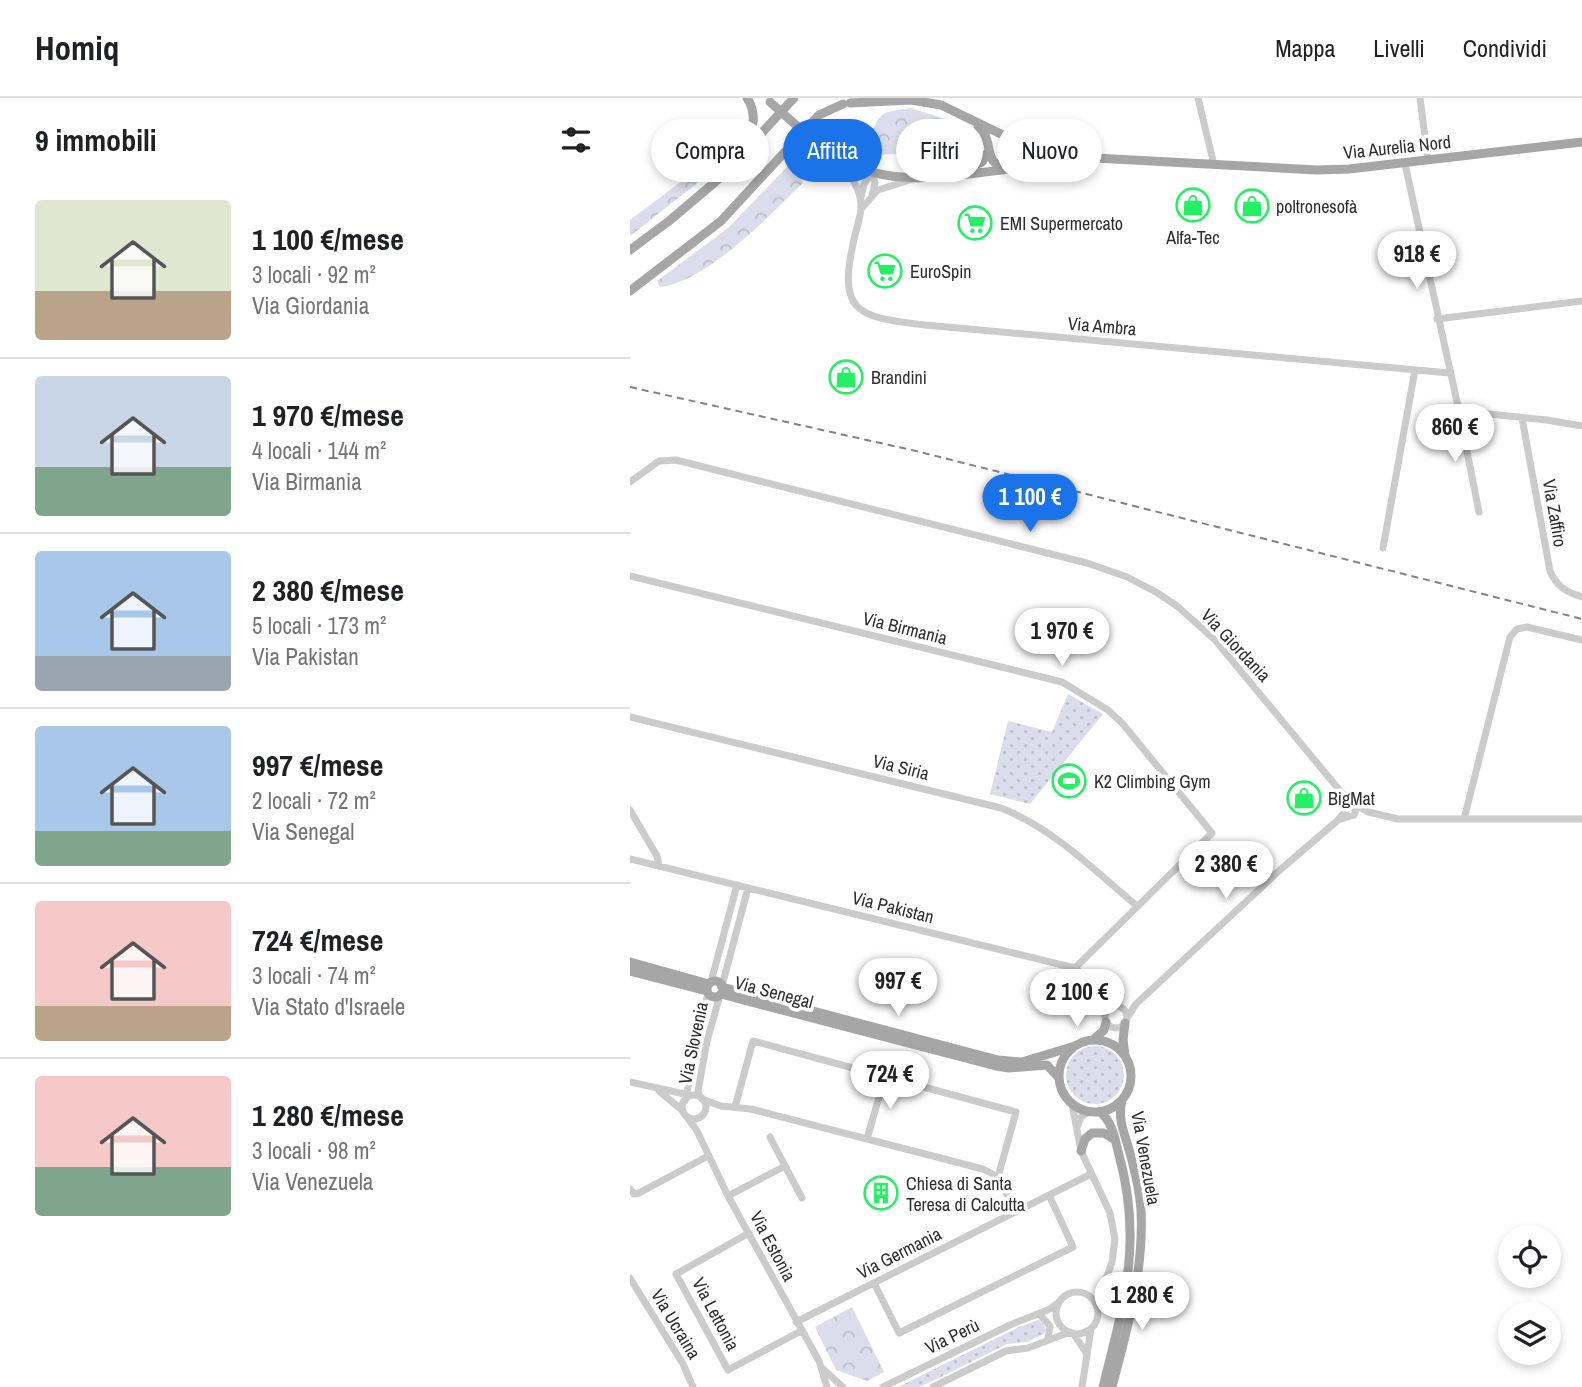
<!DOCTYPE html>
<html lang="it">
<meta charset="utf-8">
<style>
body{margin:0;font-family:"Archivo Narrow",sans-serif;background:#f6f6f6;color:#202124;height:100vh;display:flex;flex-direction:column;font-size:26px;white-space:nowrap}
*{box-sizing:border-box;margin:0}
p{font-size:23px;color:#757577}
.icon{flex:none;width:38px;height:38px;fill:none;stroke:currentColor;stroke-width:2;stroke-linecap:round;stroke-linejoin:round}
.map{position:relative;flex:1;overflow:hidden}
.drawer{display:flex;flex-direction:column;background:#fff;width:630px}
.drawer>*{flex:none}
.banner{position:absolute;left:21px;top:21px;width:665px;height:63px;display:flex;gap:14px}
.fabs{position:absolute;left:868px;top:1127px;display:grid;gap:14px}
.fabs a{display:grid;place-items:center;width:63px;height:63px;border-radius:50%;background:#fff;box-shadow:0 4px 10px #0003;font-size:35px}
.price{position:absolute;translate:-50% -60px;padding:0 16px;border-radius:24px;background:#fff;color:#222;font-size:23px;line-height:46px;filter:drop-shadow(0 2px 4px #0008)}
.price::after{content:'';position:absolute;left:50%;top:42px;width:21px;height:16px;margin-left:-10px;background:inherit;clip-path:polygon(0 0,100% 0,50% 100%)}
.price.current{background:#1a73e8;color:#fff}
ul{padding:0;list-style:none}
li{display:flex;align-items:center;gap:21px;height:175px;padding:0 35px}
li+li{border-top:2px solid #e0e0e0}
li span{display:grid;place-items:center;flex:none;width:196px;height:140px;border-radius:7px;color:#555}
li>.icon{margin-inline-start:auto}
span .icon{width:84px;height:84px;fill:#fffc;stroke-width:1}
li b{font-size:30px}
h2{display:flex;justify-content:space-between;align-items:center;height:84px;padding:0 35px;font-size:30px}
.pill{padding:0 24px;border-radius:32px;background:#fff;box-shadow:0 4px 10px #0003;font-size:24px;line-height:63px}
.pill.current{background:#1a73e8;color:#fff}
header{display:flex;align-items:center;gap:42px;box-sizing:border-box;height:98px;padding:0 35px;background:#fff;border-bottom:2px solid #e0e0e0}
header strong{font-size:33px}
nav{display:flex;gap:38px;margin-inline-start:auto;font-size:24px}
main{display:flex;flex:1;min-height:0}
.map>svg:first-child{display:block}
</style>
<header>
<strong>Homiq</strong>
<nav><a>Mappa</a><a>Livelli</a><a>Condividi</a></nav>
</header>
<main>
<section class="drawer">
<h2>9 immobili<svg class="icon" aria-label="filters" viewBox="0 0 24 24"><path d="M4 7h16M4 17h16"/><circle cx="9" cy="7" r="2"/><circle cx="15" cy="17" r="2"/></svg></h2>
<ul>
<li><span style="background:linear-gradient(#dfe7d0 65%,#b9a48a 0)"><svg class="icon" aria-label="home" viewBox="0 0 24 24"><path d="M3 11l9-7 9 7M6 9v11h12V9"/></svg></span><div><b>1 100 €/mese</b><p>3 locali · 92 m²</p><p>Via Giordania</p></div></li>
<li><span style="background:linear-gradient(#c9d6e8 65%,#7fa58c 0)"><svg class="icon" aria-label="home" viewBox="0 0 24 24"><path d="M3 11l9-7 9 7M6 9v11h12V9"/></svg></span><div><b>1 970 €/mese</b><p>4 locali · 144 m²</p><p>Via Birmania</p></div></li>
<li><span style="background:linear-gradient(#a9c7e8 75%,#9aa5b1 0)"><svg class="icon" aria-label="home" viewBox="0 0 24 24"><path d="M3 11l9-7 9 7M6 9v11h12V9"/></svg></span><div><b>2 380 €/mese</b><p>5 locali · 173 m²</p><p>Via Pakistan</p></div></li>
<li><span style="background:linear-gradient(#a9c7e8 75%,#7fa58c 0)"><svg class="icon" aria-label="home" viewBox="0 0 24 24"><path d="M3 11l9-7 9 7M6 9v11h12V9"/></svg></span><div><b>997 €/mese</b><p>2 locali · 72 m²</p><p>Via Senegal</p></div></li>
<li><span style="background:linear-gradient(#f6c9c9 75%,#b9a48a 0)"><svg class="icon" aria-label="home" viewBox="0 0 24 24"><path d="M3 11l9-7 9 7M6 9v11h12V9"/></svg></span><div><b>724 €/mese</b><p>3 locali · 74 m²</p><p>Via Stato d'Israele</p></div></li>
<li><span style="background:linear-gradient(#f6c9c9 65%,#7fa58c 0)"><svg class="icon" aria-label="home" viewBox="0 0 24 24"><path d="M3 11l9-7 9 7M6 9v11h12V9"/></svg></span><div><b>1 280 €/mese</b><p>3 locali · 98 m²</p><p>Via Venezuela</p></div></li>
</ul>
</section>
<div class="map">
<svg width="952" height="1289" viewBox="0 0 952 1289">
<defs>
<pattern id="grass-dots" width="8" height="8" patternUnits="userSpaceOnUse" patternTransform="scale(1.75)"><rect width="8" height="8" fill="#dbddec"/><path d="M2 2h.1M6 6h.1" fill="none" stroke="#bcbecb" stroke-width="1.8" stroke-linecap="round"/></pattern>
<pattern id="forest-crowns" width="20" height="18" patternUnits="userSpaceOnUse" patternTransform="scale(1.75)"><rect width="20" height="18" fill="#dbddec"/><path d="M2 6a3 3 0 1 1 6 0M12 15a3 3 0 1 1 6 0" fill="none" stroke="#bcbecb"/></pattern>
</defs>
<rect width="100%" height="100%" fill="#fff"/>
<path fill="url(#grass-dots)" d="M 438,596 L 473,616 L 400,706 L 360,696 L 378,623 L 422,634 Z
M436 977a29 29 0 1 1 58 0a29 29 0 1 1-58 0Z
M 408,1222 L 413,1225 L 416,1232 L 414,1236 L 397,1244 L 377,1246 L 290,1289 L 268,1289 L 389,1229 Z"/>
<path fill="url(#forest-crowns)" d="M 280,10 L 319,22 L 337,35 L 335,44 L 324,54 L 300,64 L 266,56 L 239,57 C 237,48 244,24 251,18 C 257,12 272,12 280,10 Z
M 80,62 L 85,66 L 84,72 L 0,138 L 0,122 Z
M 160,66 L 165,67 L 173,85 C 137,119 80,182 30,189 L 27,183 L 98,130 Z
M 222,1209 L 254,1274 L 237,1283 L 206,1272 L 185,1229 Z"/>
<g fill="none" stroke-linecap="round" stroke-linejoin="round">
<path stroke="#cbcbcb" stroke-width="7" d="M 568,0 L 584,67
M 790,0 L 798,62
M 209,61 C 217,73 227,85 230,99 C 233,112 228,125 225,137 C 207,214 224,219 295,227 L 819,275
M 775,66 L 829,313 L 849,414
M 242,75 L 245,85 L 242,97
M 231,99 L 234,86 L 242,75
M 231,111 L 248,92 L 283,81
M 807,221 L 952,203
M 829,313 L 917,322 L 952,328
M 892,320 L 920,473 C 926,488 936,494 952,499
M 0,384 L 29,363 L 46,362 L 457,465 L 497,479 L 526,494 L 547,508 L 585,542 L 716,700 L 738,714 L 768,721 L 952,721
M 753,450 L 785,272
M 0,478 L 432,584 L 478,612 L 492,625 L 582,735 L 445,870
M 0,619 L 371,710 C 423,730 465,773 507,808
M 0,712 L 27,758 L 29,768
M 834,721 L 880,539 L 887,531 L 897,529 L 952,542
M 708,722 L 724,717 L 727,708
M 0,761 L 445,870 L 487,908
M 81,884 L 107,787
M 92,888 L 118,790
M475 919a11 11 0 1 1 22 0a11 11 0 1 1-22 0Z
M 497,920 L 506,906 L 650,772 L 707,723 L 719,709 L 726,708
M 0,984 L 59,997
M 29,993 L 53,1013
M52 1009a12 12 0 1 1 24 0a12 12 0 1 1-24 0Z
M 70,999 L 68,993 L 77,943 L 90,897
M 72,1001 L 91,1008 L 121,1011 L 353,1071 L 368,1079 L 386,1114
M 55,1003 L 78,895
M 442,1006 L 451,1053 L 480,1115 L 485,1141 L 482,1164 L 467,1207
M 105,1009 L 123,943 L 386,1014 L 368,1079
M 57,1019 L 67,1033 L 98,1098 L 189,1263 L 197,1289
M 448,1027 L 451,1019 L 459,1014
M 140,1039 L 155,1068
M 237,1041 L 255,978
M 0,1091 L 4,1096 L 9,1095 L 78,1058
M 98,1098 L 155,1068 L 172,1100
M 119,1135 L 46,1176 L 98,1272 L 171,1233
M 0,1180 L 53,1266 L 63,1289
M 244,1185 L 269,1235 L 443,1149 L 419,1097
M426 1215a21 21 0 1 1 42 0a21 21 0 1 1-42 0Z
M 411,1218 L 420,1228 L 418,1241
M 166,1224 L 461,1076
M 443,1235 L 457,1256
M 193,1271 L 213,1289
M 253,1289 L 380,1227 L 420,1211 L 429,1204
M 303,1289 L 376,1253 L 398,1250 L 440,1234
M 452,1289 L 461,1231"/>
<path stroke="#a6a6a6" stroke-width="9" d="M 220,5 L 281,2 L 311,7 L 402,51 L 428,58 L 687,72 L 719,71 L 952,44
M 348,28 C 366,44 351,66 377,70
M 185,44 C 238,87 285,82 348,75 C 379,71 409,67 439,64
M 111,53 C 122,36 129,18 117,0
M 335,72 L 352,64 L 359,52
M 0,152 L 39,123 L 91,79 L 164,0
M 0,193 L 91,123 L 189,17 L 213,6
M 0,864 L 79,886
M 0,873 L 77,893
M77 891a8 8 0 1 1 16 0a8 8 0 1 1-16 0Z
M 92,889 L 368,962 L 392,964 L 445,948
M 91,896 L 366,968 L 379,970 L 417,967 L 429,980
M 463,942 L 474,932 L 476,924
M429 978a36 36 0 1 1 72 0a36 36 0 1 1-72 0Z
M 495,957 L 493,942 L 495,925
M 470,1014 C 483,1024 485,1042 489,1057 C 513,1144 494,1205 473,1289
M 451,1053 L 455,1041 L 462,1035 L 474,1035 L 485,1042
M 482,1289 C 497,1231 514,1174 511,1113 C 510,1094 505,1073 500,1055 C 495,1036 487,1022 492,1002"/>
<path stroke="#838383" stroke-width="2" stroke-dasharray="7 5" stroke-linecap="butt" d="M 0,289 L 286,353 L 952,521"/>
<path stroke="#a6a6a6" stroke-width="9" d="M 140,4 L 185,44"/>
</g>
<defs>
<symbol id="shop-ring" viewBox="-11 -11 22 22"><circle r="9.5" fill="#fff" stroke="#26ef65" stroke-width="1.5"/><path d="M-5-2.5h2.3a2.7 3.5 0 0 1 5.4 0H5L5.5 6h-11ZM-1.5-2.5h3a1.5 2.3 0 0 0-3 0Z" fill="#26ef65"/></symbol>
<symbol id="supermarket-ring" viewBox="-11 -11 22 22"><circle r="9.5" fill="#fff" stroke="#26ef65" stroke-width="1.5"/><path d="M-6-5.5h2.5l.6 2H6L4.5 2H-2.5L-4.4-4H-6ZM-1.5 3.2a1.3 1.3 0 1 0 .1 0ZM3 3.2a1.3 1.3 0 1 0 .1 0Z" fill="#26ef65"/></symbol>
<symbol id="stadium-ring" viewBox="-11 -11 22 22"><circle r="9.5" fill="#fff" stroke="#26ef65" stroke-width="1.5"/><path d="M0-5a6.5 5 0 1 0 0 10a6.5 5 0 1 0 0-10ZM-3.5-1.8h7v3.6h-7Z" fill="#26ef65"/></symbol>
<symbol id="building-ring" viewBox="-11 -11 22 22"><circle r="9.5" fill="#fff" stroke="#26ef65" stroke-width="1.5"/><path d="M-4-6H4V6H1V3H-1V6H-4ZM-2.5-4.3h1.7v1.8h-1.7ZM.8-4.3h1.7v1.8H.8ZM-2.5-1h1.7V.8h-1.7ZM.8-1h1.7V.8H.8Z" fill="#26ef65"/></symbol>
</defs>
<g fill-rule="evenodd">
<use href="#shop-ring" x="544" y="88" width="38" height="38"/>
<use href="#shop-ring" x="603" y="89" width="38" height="38"/>
<use href="#supermarket-ring" x="326" y="106" width="38" height="38"/>
<use href="#supermarket-ring" x="236" y="154" width="38" height="38"/>
<use href="#shop-ring" x="197" y="260" width="38" height="38"/>
<use href="#stadium-ring" x="420" y="664" width="38" height="38"/>
<use href="#shop-ring" x="655" y="681" width="38" height="38"/>
<use href="#building-ring" x="232" y="1076" width="38" height="38"/>
</g>
<g text-anchor="middle" dominant-baseline="central" stroke-width="7" stroke-linejoin="round" paint-order="stroke">
<g font-size="18" fill="#2e2e2e" stroke="#fff">
<text transform="translate(767 49) rotate(-6)">Via Aurelia Nord</text>
<text transform="translate(472 228) rotate(5)">Via Ambra</text>
<text transform="translate(925 415) rotate(80)">Via Zaffiro</text>
<text transform="translate(275 530) rotate(14)">Via Birmania</text>
<text transform="translate(606 547) rotate(47)">Via Giordania</text>
<text transform="translate(271 669) rotate(14)">Via Siria</text>
<text transform="translate(263 809) rotate(14)">Via Pakistan</text>
<text transform="translate(144 894) rotate(15)">Via Senegal</text>
<text transform="translate(63 945) rotate(-78)">Via Slovenia</text>
<text transform="translate(516 1060) rotate(80)">Via Venezuela</text>
<text transform="translate(143 1148) rotate(62)">Via Estonia</text>
<text transform="translate(269 1155) rotate(-27)">Via Germania</text>
<text transform="translate(86 1216) rotate(62)">Via Lettonia</text>
<text transform="translate(46 1226) rotate(59)">Via Ucraina</text>
<text transform="translate(322 1238) rotate(-26)">Via Perù</text>
</g>
<g font-size="18" fill="#2e2e2e" stroke="#fff" text-anchor="start">
<text x="646" y="108">poltronesofà</text>
<text x="370" y="125">EMI Supermercato</text>
<text x="563" y="139" text-anchor="middle">Alfa-Tec</text>
<text x="280" y="173">EuroSpin</text>
<text x="241" y="279">Brandini</text>
<text x="464" y="683">K2 Climbing Gym</text>
<text x="698" y="700">BigMat</text>
<text x="276" y="1085">Chiesa di Santa<tspan x="276" dy="21">Teresa di Calcutta</tspan></text>
</g>
</g>
</svg>
<div class="fabs">
<a><svg class="icon" aria-label="locate" viewBox="0 0 24 24"><circle cx="12" cy="12" r="6"/><path d="M12 2v4M12 18v4M2 12h4M18 12h4"/></svg></a>
<a><svg class="icon" aria-label="layers" viewBox="0 0 24 24"><path d="M12 4l9 5-9 5-9-5zM3 14l9 5 9-5"/></svg></a>
</div>
<b class="price" style="left:787px;top:193px">918 €</b>
<b class="price" style="left:825px;top:366px">860 €</b>
<b class="price current" style="left:400px;top:436px">1 100 €</b>
<b class="price" style="left:432px;top:570px">1 970 €</b>
<b class="price" style="left:596px;top:803px">2 380 €</b>
<b class="price" style="left:268px;top:920px">997 €</b>
<b class="price" style="left:447px;top:931px">2 100 €</b>
<b class="price" style="left:260px;top:1013px">724 €</b>
<b class="price" style="left:512px;top:1234px">1 280 €</b>
<div class="banner">
<a class="pill">Compra</a>
<a class="pill current">Affitta</a>
<a class="pill">Filtri</a>
<a class="pill">Nuovo</a>
</div>
</div>
</main>
